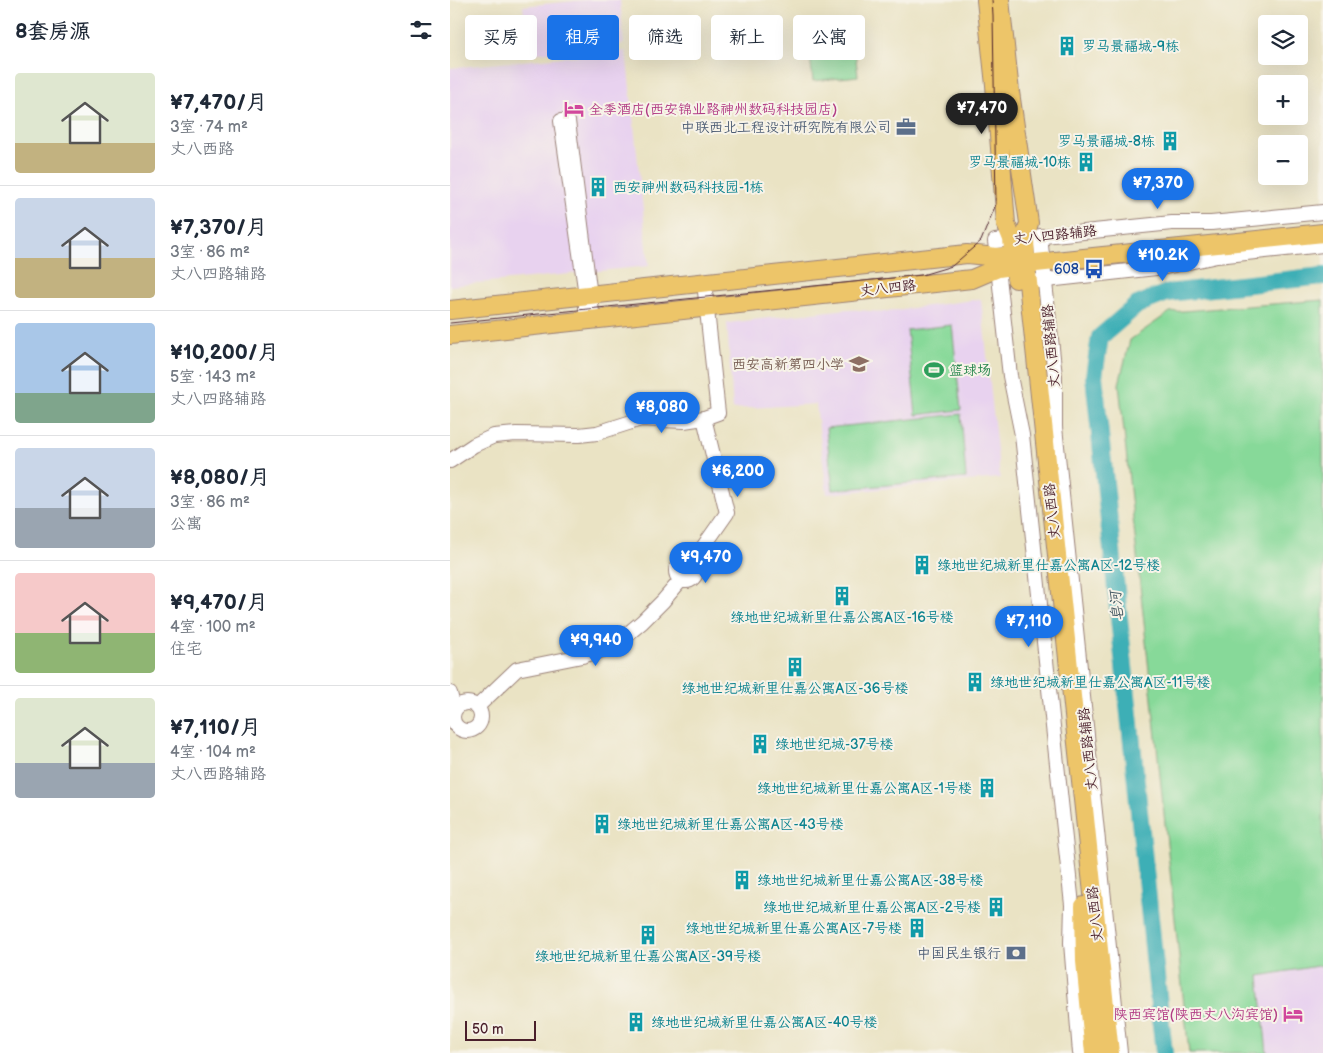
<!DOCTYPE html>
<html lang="zh">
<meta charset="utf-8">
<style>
body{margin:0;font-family:"Balsamiq Sans","LXGW WenKai TC",sans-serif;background:#f6f6f7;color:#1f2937;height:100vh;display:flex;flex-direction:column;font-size:19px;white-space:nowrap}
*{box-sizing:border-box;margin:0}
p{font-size:16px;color:#747a83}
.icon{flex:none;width:28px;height:28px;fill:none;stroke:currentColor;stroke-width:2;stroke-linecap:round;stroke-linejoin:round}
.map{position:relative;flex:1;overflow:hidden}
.details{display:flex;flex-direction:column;background:#fff;width:450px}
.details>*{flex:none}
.hud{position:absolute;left:15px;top:15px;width:475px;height:45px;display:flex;gap:10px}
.controls{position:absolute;left:808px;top:15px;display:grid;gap:10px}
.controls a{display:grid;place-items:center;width:50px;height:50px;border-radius:5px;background:#fff;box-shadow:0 5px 20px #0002;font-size:25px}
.scale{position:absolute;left:15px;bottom:12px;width:71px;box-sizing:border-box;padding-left:5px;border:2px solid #4a1f2b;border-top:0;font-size:14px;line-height:18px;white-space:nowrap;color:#4a1f2b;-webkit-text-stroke:4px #f7f3e8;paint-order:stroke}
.price{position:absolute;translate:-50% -42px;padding:0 11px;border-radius:18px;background:#1a73e8;color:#fff;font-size:16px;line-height:32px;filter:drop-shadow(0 1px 2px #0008)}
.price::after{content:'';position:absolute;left:50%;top:30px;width:15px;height:11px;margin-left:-8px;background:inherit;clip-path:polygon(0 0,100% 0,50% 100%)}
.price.current{background:#222;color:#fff}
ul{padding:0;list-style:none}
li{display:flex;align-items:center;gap:15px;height:125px;padding:0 15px}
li+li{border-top:1px solid #e0e1e3}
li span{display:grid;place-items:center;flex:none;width:140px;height:100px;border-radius:5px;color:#555}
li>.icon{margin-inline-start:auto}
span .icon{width:60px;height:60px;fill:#fffc;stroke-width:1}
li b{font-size:21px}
h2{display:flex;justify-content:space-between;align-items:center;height:60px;padding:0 15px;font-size:21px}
.chip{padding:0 18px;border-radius:5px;background:#fff;box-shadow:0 5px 20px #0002;font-size:18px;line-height:45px}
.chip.current{background:#1a73e8;color:#fff}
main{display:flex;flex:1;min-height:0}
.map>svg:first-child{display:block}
</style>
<main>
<section class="details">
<h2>8套房源<svg class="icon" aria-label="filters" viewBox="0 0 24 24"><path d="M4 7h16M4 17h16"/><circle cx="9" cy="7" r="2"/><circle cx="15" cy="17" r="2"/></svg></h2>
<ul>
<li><span style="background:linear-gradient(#dfe7d0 70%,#c2b280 0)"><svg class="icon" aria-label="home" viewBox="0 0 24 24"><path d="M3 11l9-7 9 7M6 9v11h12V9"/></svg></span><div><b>¥7,470/月</b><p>3室 · 74 m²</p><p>丈八西路</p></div></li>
<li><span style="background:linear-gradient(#c9d6e8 60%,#c2b280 0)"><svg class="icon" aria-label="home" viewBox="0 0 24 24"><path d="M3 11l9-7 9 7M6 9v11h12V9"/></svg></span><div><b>¥7,370/月</b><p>3室 · 86 m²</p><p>丈八四路辅路</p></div></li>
<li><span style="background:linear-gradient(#a9c7e8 70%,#7fa58c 0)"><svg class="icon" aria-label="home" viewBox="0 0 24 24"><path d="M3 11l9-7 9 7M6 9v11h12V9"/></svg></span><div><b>¥10,200/月</b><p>5室 · 143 m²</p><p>丈八四路辅路</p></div></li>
<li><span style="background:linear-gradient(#c9d6e8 60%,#9aa5b1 0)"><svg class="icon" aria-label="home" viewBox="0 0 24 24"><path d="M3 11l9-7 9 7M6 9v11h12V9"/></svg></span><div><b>¥8,080/月</b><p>3室 · 86 m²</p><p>公寓</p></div></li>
<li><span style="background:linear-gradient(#f6c9c9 60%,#8fb573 0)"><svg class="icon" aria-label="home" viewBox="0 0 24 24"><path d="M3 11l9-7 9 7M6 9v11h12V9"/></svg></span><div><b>¥9,470/月</b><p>4室 · 100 m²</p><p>住宅</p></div></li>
<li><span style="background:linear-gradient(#dfe7d0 65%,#9aa5b1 0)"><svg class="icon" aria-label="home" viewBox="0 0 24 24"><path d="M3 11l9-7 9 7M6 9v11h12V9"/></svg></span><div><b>¥7,110/月</b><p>4室 · 104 m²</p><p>丈八西路辅路</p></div></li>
</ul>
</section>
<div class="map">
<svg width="873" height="1053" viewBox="0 0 873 1053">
<rect width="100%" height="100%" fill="#f7f3e8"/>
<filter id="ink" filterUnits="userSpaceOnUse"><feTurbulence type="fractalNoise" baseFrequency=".02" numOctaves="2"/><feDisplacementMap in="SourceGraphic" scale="10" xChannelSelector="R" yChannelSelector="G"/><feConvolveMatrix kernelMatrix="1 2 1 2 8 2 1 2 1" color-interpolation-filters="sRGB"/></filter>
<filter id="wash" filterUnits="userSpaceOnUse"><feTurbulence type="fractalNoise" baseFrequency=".0096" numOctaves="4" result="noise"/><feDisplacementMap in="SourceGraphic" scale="20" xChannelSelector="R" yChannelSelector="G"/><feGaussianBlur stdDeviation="1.12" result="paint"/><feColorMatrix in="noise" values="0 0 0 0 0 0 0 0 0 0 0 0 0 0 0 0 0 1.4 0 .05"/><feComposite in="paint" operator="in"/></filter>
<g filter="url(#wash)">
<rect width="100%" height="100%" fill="#eae3c4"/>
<path fill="#e8d2ef" d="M 135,0 L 170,0 L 174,44 L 78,54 L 73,6 Z
M 176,51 L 199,266 L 0,286 L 0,68 Z
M 531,299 L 550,478 L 377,494 L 366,404 L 283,409 L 277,323 L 397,309 L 432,312 Z
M 873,965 L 873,1053 L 817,1053 L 809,976 Z"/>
<path fill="#87d999" stroke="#687c62" d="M 405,51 L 408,76 L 363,81 L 360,56 Z
M 873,300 L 873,965 L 809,976 L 817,1053 L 739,1053 L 669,384 L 680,340 L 720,312 Z
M 502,325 L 511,410 L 466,415 L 457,330 Z
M 511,414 L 516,478 L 383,490 L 376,428 Z"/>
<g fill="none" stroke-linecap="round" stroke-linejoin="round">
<path stroke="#3eafb6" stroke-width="18" d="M 714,1053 L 644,376 L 650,337 L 687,305 L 717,293 L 873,276"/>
</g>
</g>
<g filter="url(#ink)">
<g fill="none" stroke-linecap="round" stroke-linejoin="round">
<defs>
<path id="minor" d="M 590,236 L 605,376 L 605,427 L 670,1053
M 588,281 L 715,267 L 767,256 L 873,245
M 136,321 L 136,295 L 111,121 L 118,121 L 143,320
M 0,461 L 24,445 L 44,436 L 66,434 L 129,435 L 147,433 L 191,419 L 234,421 L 254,418 L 268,413 L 254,282
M226 571a10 10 0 1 1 20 0a10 10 0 1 1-20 0Z
M 242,563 L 277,513 L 254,418
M 0,693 L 4,710
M3 717a14 14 0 1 1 28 0a14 14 0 1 1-28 0Z
M 27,707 L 67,669 L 132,656 L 152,650 L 174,637 L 192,622 L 213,601 L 231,580
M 630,1053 L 621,943 L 622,905 L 572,435 L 560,376 L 545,241 L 722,223 L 761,223 L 873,212"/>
<path id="major" d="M 536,0 L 545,85 L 556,224 L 562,239 L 566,279
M 550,0 L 560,92 L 579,223 L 575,238 L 576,264 L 660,1053
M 0,310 L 517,254 L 547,257 L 566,256
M 0,335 L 522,279 L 548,268 L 576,264 L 873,233
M 634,906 L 635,961 L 644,1053"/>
</defs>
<use href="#minor" stroke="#9a8178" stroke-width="16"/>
<use href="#major" stroke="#9a8178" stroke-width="20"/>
<use href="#minor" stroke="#fff" stroke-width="14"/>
<use href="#major" stroke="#edc569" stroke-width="18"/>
<path stroke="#4a1f2b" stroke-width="1" d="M 0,323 L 472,275 L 502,266 L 531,241 L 546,204 L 543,15 L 542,0"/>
</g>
</g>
<defs>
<symbol id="building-bare" viewBox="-9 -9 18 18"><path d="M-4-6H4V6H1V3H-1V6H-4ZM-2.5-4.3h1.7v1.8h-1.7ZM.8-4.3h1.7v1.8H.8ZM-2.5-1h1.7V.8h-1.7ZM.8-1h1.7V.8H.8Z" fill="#0f9aa8" stroke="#f7f3e8" stroke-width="2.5" paint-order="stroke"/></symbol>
<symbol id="hotel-bare" viewBox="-9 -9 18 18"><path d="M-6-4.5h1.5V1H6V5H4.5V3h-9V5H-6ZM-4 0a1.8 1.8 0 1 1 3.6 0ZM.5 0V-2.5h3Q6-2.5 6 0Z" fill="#d1479c" stroke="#f7f3e8" stroke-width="2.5" paint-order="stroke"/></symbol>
<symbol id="office-bare" viewBox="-9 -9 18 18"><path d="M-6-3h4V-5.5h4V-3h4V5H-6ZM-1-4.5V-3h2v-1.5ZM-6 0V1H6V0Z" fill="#5c6f8a" stroke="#f7f3e8" stroke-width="2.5" paint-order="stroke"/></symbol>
<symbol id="bus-bare" viewBox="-9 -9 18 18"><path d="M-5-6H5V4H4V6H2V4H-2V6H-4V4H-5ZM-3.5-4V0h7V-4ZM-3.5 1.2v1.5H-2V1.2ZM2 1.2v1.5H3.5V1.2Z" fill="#1a4fb4" stroke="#f7f3e8" stroke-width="2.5" paint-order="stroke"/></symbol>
<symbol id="school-bare" viewBox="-9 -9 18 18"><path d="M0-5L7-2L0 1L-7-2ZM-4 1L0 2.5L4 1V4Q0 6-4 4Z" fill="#8d6e63" stroke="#f7f3e8" stroke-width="2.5" paint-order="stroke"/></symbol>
<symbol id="stadium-bare" viewBox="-9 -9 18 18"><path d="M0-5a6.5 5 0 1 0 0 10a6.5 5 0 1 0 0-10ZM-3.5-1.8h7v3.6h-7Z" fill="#2e9e5b" stroke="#f7f3e8" stroke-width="2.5" paint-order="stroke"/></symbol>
<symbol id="bank-bare" viewBox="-9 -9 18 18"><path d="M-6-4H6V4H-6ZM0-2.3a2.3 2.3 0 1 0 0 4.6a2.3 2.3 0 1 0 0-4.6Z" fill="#5c6f8a" stroke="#f7f3e8" stroke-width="2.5" paint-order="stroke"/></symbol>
</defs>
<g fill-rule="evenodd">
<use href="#building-bare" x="603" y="32" width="28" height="28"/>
<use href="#hotel-bare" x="110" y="95" width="28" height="28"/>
<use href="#office-bare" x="442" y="113" width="28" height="28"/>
<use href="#building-bare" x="706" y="127" width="28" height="28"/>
<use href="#building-bare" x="622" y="148" width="28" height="28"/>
<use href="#building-bare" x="134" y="173" width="28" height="28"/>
<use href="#bus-bare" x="630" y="255" width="28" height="28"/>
<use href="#school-bare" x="395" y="350" width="28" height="28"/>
<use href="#stadium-bare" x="470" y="356" width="28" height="28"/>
<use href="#building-bare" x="458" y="551" width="28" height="28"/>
<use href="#building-bare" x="378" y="582" width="28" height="28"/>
<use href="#building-bare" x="331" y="653" width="28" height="28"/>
<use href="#building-bare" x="511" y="668" width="28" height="28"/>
<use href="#building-bare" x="296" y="730" width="28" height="28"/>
<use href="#building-bare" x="523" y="774" width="28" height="28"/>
<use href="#building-bare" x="138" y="810" width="28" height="28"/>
<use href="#building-bare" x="278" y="866" width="28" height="28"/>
<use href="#building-bare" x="532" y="893" width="28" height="28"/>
<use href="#building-bare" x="453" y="914" width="28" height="28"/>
<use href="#building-bare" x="184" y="921" width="28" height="28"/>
<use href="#bank-bare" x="552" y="939" width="28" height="28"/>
<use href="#hotel-bare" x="829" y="1000" width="28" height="28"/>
<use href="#building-bare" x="172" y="1008" width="28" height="28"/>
</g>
<g text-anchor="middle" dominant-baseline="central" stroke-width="4" stroke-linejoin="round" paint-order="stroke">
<g font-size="14" fill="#0d838f" stroke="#f7f3e8" text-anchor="start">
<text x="632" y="46">罗马景福城-9栋</text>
<text x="705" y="141" text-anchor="end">罗马景福城-8栋</text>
<text x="621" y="162" text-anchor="end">罗马景福城-10栋</text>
<text x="163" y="187">西安神州数码科技园-1栋</text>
<text x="487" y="565">绿地世纪城新里仕嘉公寓A区-12号楼</text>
<text x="392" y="617" text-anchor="middle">绿地世纪城新里仕嘉公寓A区-16号楼</text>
<text x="540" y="682">绿地世纪城新里仕嘉公寓A区-11号楼</text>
<text x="345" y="688" text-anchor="middle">绿地世纪城新里仕嘉公寓A区-36号楼</text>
<text x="325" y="744">绿地世纪城-37号楼</text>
<text x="522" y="788" text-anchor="end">绿地世纪城新里仕嘉公寓A区-1号楼</text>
<text x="167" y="824">绿地世纪城新里仕嘉公寓A区-43号楼</text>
<text x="307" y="880">绿地世纪城新里仕嘉公寓A区-38号楼</text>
<text x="531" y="907" text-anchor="end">绿地世纪城新里仕嘉公寓A区-2号楼</text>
<text x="452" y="928" text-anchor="end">绿地世纪城新里仕嘉公寓A区-7号楼</text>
<text x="198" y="956" text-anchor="middle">绿地世纪城新里仕嘉公寓A区-39号楼</text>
<text x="201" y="1022">绿地世纪城新里仕嘉公寓A区-40号楼</text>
</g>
<g font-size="14" fill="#b23c85" stroke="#f7f3e8" text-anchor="start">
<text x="139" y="109">全季酒店(西安锦业路神州数码科技园店)</text>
<text x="828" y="1014" text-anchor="end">陕西宾馆(陕西丈八沟宾馆)</text>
</g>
<g font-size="14" fill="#4e5e75" stroke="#f7f3e8" text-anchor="end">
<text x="441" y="127">中联西北工程设计研究院有限公司</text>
<text x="551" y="953">中国民生银行</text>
</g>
<g font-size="14" fill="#4a1f2b" stroke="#f7f3e8">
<text transform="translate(605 235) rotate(-6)">丈八四路辅路</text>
<text transform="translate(438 288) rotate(-6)">丈八四路</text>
<text transform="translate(601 346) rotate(-95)">丈八西路辅路</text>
<text transform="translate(602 511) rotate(-96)">丈八西路</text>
<text transform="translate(638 749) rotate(-96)">丈八西路辅路</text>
<text transform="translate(645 914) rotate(-96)">丈八西路</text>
</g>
<g font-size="14" fill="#164399" stroke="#f7f3e8" text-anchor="end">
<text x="629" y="269">608</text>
</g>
<g font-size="14" fill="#785e54" stroke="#f7f3e8" text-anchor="end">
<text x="394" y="364">西安高新第四小学</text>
</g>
<g font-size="14" fill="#27864d" stroke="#f7f3e8" text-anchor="start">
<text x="499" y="370">篮球场</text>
</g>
<g font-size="15" font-style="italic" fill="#455963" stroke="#f7f3e8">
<text transform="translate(667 606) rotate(-96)">皂河</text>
</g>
</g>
</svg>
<div class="controls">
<a><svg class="icon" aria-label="layers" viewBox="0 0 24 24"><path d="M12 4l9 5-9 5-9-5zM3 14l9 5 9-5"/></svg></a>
<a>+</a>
<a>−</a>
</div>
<div class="scale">50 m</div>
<b class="price current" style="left:532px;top:135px">¥7,470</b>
<b class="price" style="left:708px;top:210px">¥7,370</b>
<b class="price" style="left:713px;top:282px">¥10.2K</b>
<b class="price" style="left:212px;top:434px">¥8,080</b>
<b class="price" style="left:288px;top:498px">¥6,200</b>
<b class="price" style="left:256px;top:584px">¥9,470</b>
<b class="price" style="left:579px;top:648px">¥7,110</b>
<b class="price" style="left:146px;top:667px">¥9,940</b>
<div class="hud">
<a class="chip">买房</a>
<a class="chip current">租房</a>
<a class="chip">筛选</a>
<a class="chip">新上</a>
<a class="chip">公寓</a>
</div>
</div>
</main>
